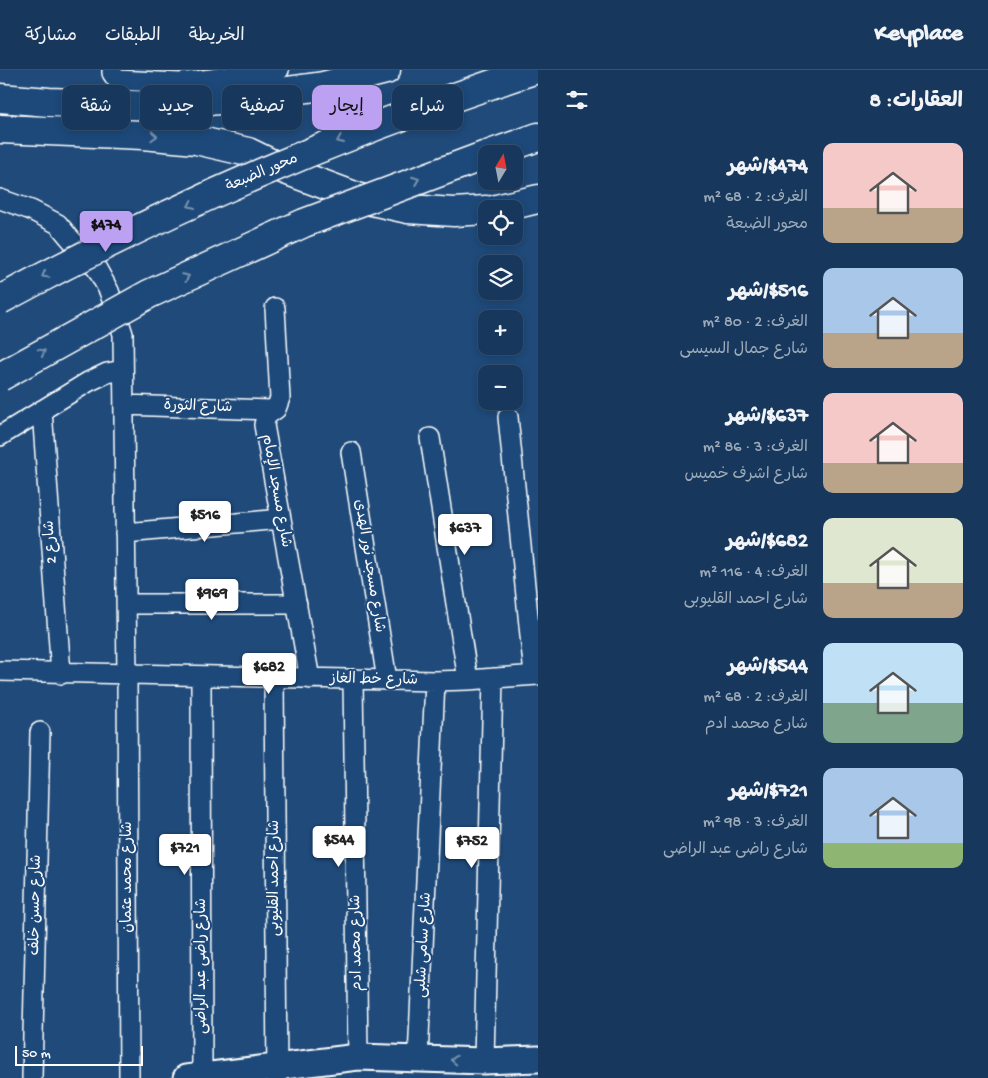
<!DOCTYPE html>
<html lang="ar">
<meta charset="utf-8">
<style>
body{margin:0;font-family:"Gochi Hand","Playpen Sans Arabic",sans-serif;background:#203f62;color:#f1f3f6;direction:rtl;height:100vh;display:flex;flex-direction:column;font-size:19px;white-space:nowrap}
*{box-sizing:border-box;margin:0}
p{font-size:16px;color:#9eacbb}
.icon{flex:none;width:28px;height:28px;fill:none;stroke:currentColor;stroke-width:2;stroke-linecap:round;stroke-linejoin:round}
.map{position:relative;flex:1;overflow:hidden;direction:ltr}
.drawer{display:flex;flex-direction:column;background:#17385c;width:450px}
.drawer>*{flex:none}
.guide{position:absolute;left:15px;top:15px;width:448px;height:45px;direction:rtl;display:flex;gap:10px}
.needle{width:32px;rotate:10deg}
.controls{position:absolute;left:478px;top:75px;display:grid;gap:10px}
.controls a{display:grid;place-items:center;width:45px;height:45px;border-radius:10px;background:#17385c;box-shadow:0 2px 8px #0003,0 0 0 1px #365272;font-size:25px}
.scale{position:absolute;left:15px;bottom:12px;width:128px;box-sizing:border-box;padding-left:5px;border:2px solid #fff;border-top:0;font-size:14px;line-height:18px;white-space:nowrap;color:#fff;-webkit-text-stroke:4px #1f4a7a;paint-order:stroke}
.price{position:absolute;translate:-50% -42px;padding:0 11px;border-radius:5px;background:#fff;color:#222;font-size:16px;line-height:32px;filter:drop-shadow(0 1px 2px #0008)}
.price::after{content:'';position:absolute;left:50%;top:30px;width:15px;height:11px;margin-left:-8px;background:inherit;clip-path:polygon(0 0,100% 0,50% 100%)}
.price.on{background:#bca0f2;color:#111}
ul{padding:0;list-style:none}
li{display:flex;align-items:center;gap:15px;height:125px;padding:0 25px}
li span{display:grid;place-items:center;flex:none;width:140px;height:100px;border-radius:10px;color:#555}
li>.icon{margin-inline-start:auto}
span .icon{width:60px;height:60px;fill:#fffc;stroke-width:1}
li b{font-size:21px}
h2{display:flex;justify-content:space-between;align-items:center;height:60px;padding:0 25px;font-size:21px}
.tag{padding:0 18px;border-radius:10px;background:#17385c;box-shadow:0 2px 8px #0003,0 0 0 1px #365272;font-size:18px;line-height:45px}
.tag.on{background:#bca0f2;color:#111}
header{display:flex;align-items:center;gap:30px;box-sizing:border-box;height:70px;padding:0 25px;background:#17385c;border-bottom:1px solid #365272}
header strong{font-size:24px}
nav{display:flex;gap:28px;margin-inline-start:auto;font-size:18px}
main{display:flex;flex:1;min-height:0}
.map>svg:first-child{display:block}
</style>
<header>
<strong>Keyplace</strong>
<nav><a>الخريطة</a><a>الطبقات</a><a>مشاركة</a></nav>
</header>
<main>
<section class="drawer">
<h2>العقارات: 8<svg class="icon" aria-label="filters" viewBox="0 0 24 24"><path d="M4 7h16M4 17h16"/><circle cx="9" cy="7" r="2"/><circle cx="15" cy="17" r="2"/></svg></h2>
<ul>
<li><span style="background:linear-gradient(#f6c9c9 65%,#b9a48a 0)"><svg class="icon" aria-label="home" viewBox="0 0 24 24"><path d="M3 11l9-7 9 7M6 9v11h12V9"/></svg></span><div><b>$474/شهر</b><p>الغرف: 2 · 68 m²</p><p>محور الضبعة</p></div></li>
<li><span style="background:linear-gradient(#a9c7e8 65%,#b9a48a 0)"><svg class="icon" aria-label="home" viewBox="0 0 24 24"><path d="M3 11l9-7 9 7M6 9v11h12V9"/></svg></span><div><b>$516/شهر</b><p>الغرف: 2 · 80 m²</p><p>شارع جمال السيسى</p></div></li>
<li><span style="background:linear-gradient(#f6c9c9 70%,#b9a48a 0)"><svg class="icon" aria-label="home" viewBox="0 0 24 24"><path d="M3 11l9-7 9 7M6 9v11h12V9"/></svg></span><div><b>$637/شهر</b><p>الغرف: 3 · 86 m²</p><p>شارع اشرف خميس</p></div></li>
<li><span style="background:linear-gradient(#dfe7d0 65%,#b9a48a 0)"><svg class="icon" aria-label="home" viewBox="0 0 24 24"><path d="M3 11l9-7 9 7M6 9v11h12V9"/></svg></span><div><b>$682/شهر</b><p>الغرف: 4 · 116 m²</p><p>شارع احمد القليوبى</p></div></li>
<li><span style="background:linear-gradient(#bfe0f5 60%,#7fa58c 0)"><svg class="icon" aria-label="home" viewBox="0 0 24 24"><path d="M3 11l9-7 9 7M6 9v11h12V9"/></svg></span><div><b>$544/شهر</b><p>الغرف: 2 · 68 m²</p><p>شارع محمد ادم</p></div></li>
<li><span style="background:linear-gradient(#a9c7e8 75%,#8fb573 0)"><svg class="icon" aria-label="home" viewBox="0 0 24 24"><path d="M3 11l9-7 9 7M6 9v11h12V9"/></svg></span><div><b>$721/شهر</b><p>الغرف: 3 · 98 m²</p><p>شارع راضى عبد الراضى</p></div></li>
</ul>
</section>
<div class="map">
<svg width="538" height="1008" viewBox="0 0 538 1008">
<rect width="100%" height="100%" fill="#1f4a7a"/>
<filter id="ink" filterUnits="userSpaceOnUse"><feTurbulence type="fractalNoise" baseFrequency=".02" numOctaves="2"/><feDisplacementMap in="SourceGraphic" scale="10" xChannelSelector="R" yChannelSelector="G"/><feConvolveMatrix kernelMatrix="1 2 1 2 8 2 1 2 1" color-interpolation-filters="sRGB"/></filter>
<g filter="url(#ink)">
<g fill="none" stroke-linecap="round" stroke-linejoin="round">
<defs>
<path id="minor" d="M 112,0 L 112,3 L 117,10 L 180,13 L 279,0
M 0,129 L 31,140 L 58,154 L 68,166 L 97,199 L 109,221 L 123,264 L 127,605 L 129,1008
M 275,238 L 280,328 L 276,339 L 266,346 L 264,355 L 310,609
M 124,335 L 272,340
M 42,340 L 61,604
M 508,347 L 534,605
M 0,366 L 88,312 L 107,303 L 123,300
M 430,368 L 468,610
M 351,382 L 387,610
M 125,463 L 281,449
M 127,534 L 297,534
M 0,601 L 435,611 L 468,610 L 538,605
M 201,607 L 202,1006
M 274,608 L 277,1008
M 353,609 L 358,987
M 418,989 L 435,611
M 484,991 L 493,608
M 32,1008 L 40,662"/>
<path id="major" d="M 186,1008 L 358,987 L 484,991 L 538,989"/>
<path id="highway" d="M 0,28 L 49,32 L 156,36 L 229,29 L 323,16 L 386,0
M 0,59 L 143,65 L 196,70 L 248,82 L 285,100 L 363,129 L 408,139 L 454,142 L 486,140
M 490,84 L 538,67
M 496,139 L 538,129"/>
</defs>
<use href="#minor" stroke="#fff" stroke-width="22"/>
<use href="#major" stroke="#fff" stroke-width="29"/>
<use href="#highway" stroke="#fff" stroke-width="31"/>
<use href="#minor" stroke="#1f4a7a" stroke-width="19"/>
<use href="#major" stroke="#1f4a7a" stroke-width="25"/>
<use href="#highway" stroke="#1f4a7a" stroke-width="28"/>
<defs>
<path id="highway-bridge" d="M 0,230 C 170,137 350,60 534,0
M 0,307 L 149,224 L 304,153 L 486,85"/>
</defs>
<use href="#highway-bridge" stroke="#fff" stroke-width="31" stroke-linecap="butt"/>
<use href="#highway-bridge" stroke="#1f4a7a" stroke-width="28"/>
</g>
<defs><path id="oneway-chevron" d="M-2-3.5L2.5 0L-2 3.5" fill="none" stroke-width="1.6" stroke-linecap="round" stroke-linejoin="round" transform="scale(1.25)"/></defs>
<g stroke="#7992af">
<use href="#oneway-chevron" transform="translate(154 66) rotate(3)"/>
<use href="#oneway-chevron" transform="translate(340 70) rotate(157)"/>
<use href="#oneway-chevron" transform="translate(416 110) rotate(-21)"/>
<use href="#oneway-chevron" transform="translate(191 135) rotate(155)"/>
<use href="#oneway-chevron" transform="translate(45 205) rotate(151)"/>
<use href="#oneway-chevron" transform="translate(186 207) rotate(-24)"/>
<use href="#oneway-chevron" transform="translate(42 282) rotate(-29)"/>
<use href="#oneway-chevron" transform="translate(454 990) rotate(-178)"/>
</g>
</g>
<g text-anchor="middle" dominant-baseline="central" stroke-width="4" stroke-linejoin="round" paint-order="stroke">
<g font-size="15" fill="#fff" stroke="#1f4a7a">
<text transform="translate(262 103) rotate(-23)">محور الضبعة</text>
<text transform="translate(198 337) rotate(2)">شارع الثورة</text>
<text transform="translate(276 421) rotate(80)">شارع مسجد الإمام</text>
<text transform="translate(51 472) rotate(-94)">شارع 2</text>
<text transform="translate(369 496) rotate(81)">شارع مسجد نور الهدى</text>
<text transform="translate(374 610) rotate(1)">شارع خط الغاز</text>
<text transform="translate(128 807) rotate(-90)">شارع محمد عثمان</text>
<text transform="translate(275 808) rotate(-90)">شارع احمد القليوبى</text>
<text transform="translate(36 835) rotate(-89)">شارع حسن خلف</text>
<text transform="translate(357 873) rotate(-91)">شارع محمد ادم</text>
<text transform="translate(424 875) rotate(-87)">شارع سامى شلبى</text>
<text transform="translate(202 896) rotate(-90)">شارع راضى عبد الراضى</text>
</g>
</g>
</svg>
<div class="controls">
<a><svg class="needle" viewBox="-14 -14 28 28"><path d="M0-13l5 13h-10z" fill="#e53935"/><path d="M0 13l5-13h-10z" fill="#9eacbb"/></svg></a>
<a><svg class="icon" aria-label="locate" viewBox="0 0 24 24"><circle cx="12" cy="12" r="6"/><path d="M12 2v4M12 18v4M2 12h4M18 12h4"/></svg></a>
<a><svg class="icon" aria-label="layers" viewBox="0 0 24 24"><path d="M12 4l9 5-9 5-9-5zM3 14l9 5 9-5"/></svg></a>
<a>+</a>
<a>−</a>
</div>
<div class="scale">50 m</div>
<b class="price on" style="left:106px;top:183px">$474</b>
<b class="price" style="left:205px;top:473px">$516</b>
<b class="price" style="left:465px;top:486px">$637</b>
<b class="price" style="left:212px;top:551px">$969</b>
<b class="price" style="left:269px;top:625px">$682</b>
<b class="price" style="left:339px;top:798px">$544</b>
<b class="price" style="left:472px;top:799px">$752</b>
<b class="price" style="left:185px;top:806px">$721</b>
<div class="guide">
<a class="tag">شراء</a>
<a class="tag on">إيجار</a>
<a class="tag">تصفية</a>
<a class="tag">جديد</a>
<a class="tag">شقة</a>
</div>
</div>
</main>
